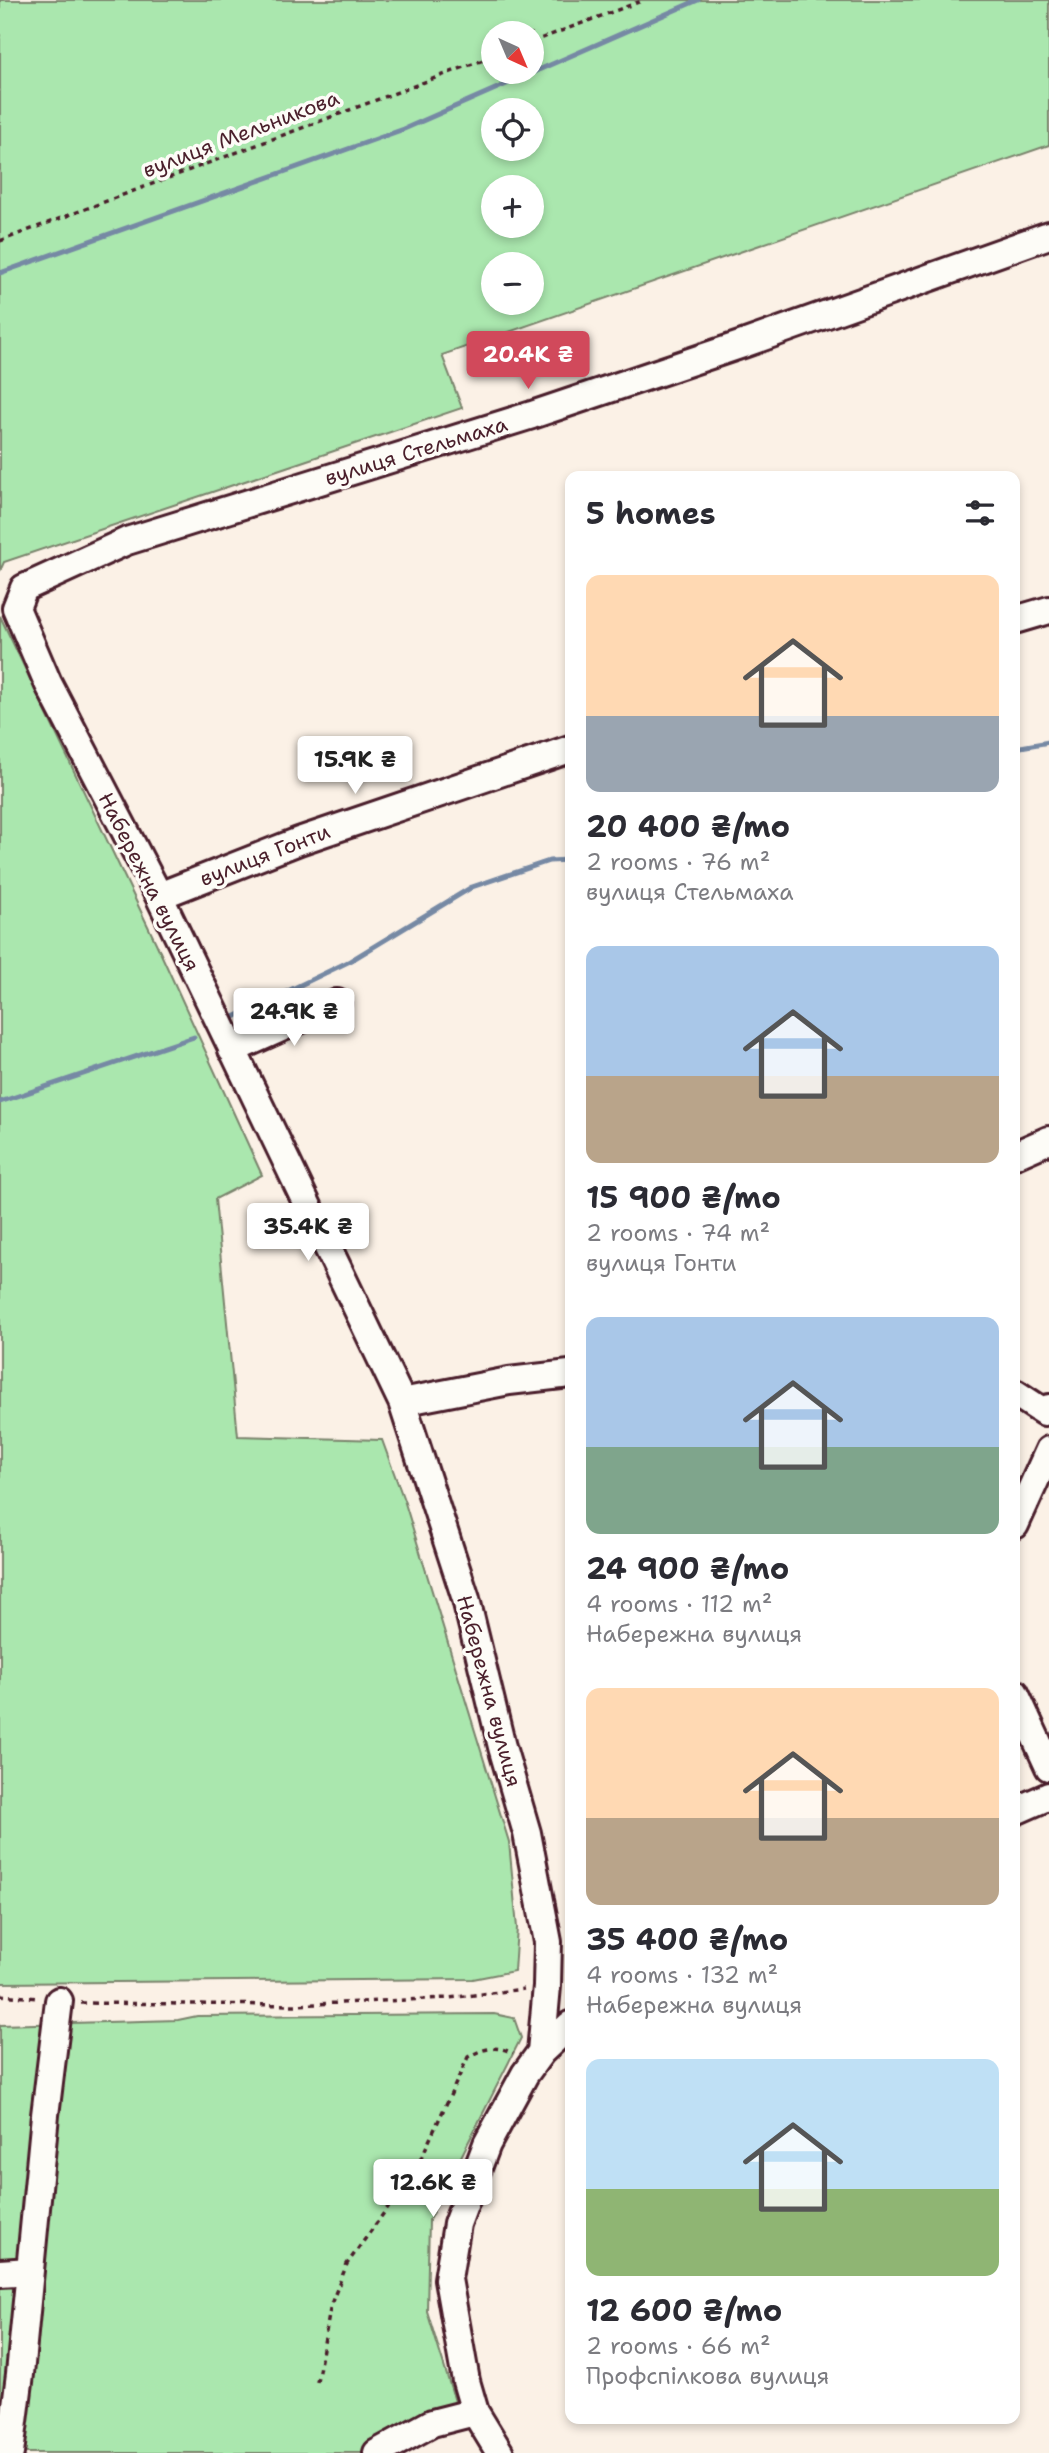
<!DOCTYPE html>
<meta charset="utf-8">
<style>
body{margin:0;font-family:"Shantell Sans",sans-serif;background:#f2f2f3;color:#2b2b33;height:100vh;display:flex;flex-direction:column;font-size:26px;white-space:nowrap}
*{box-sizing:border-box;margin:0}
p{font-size:23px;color:#7c7c81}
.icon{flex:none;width:38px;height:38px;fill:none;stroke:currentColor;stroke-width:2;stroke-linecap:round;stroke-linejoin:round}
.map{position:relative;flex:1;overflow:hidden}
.drawer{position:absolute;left:565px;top:471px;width:455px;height:1953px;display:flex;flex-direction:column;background:#fff;border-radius:14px;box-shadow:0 4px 10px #0003}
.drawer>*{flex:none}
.needle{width:46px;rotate:136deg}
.controls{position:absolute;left:481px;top:21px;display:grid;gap:14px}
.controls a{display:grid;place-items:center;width:63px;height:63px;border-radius:50%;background:#fff;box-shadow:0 4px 10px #0003;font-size:35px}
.price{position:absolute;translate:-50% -60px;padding:0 16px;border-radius:7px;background:#fff;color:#222;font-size:23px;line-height:46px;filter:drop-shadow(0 2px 4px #0008)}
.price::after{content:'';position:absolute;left:50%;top:42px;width:21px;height:16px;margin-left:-10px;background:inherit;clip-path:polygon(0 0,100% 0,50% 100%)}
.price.active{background:#d1495b;color:#fff}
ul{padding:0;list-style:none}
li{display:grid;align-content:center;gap:14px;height:371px;padding:0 21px}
li span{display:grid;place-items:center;height:217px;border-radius:14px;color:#555}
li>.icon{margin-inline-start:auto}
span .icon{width:126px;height:126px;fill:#fffc;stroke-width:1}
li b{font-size:30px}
h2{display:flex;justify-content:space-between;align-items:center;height:84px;padding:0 21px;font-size:30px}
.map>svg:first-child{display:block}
</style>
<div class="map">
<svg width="1049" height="2453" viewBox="0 0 1049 2453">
<rect width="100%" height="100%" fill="#fbf1e6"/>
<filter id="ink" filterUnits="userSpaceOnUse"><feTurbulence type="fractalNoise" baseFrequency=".0143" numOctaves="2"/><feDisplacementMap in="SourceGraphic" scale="14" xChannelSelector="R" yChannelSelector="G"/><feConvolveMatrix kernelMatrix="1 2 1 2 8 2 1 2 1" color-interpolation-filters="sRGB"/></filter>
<g filter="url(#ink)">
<path fill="#aae7ae" stroke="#7a836c" stroke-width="2" fill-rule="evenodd" d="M 0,0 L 1049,0 L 1049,145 L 442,355 L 462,408 L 4,562 L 0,571 ZM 494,33 L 532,33 L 532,72 L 494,72 ZM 494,110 L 532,110 L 532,149 L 494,149 ZM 494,187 L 532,187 L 532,226 L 494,226 ZM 494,264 L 532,264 L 532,303 L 494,303 Z
M 0,616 L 156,943 L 262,1175 L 215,1199 L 238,1436 L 382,1440 L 405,1503 L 509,1842 L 517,1928 L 514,1971 L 473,1979 L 0,1983 Z
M 494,2014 L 514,2018 L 521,2038 L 429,2220 L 427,2311 L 461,2421 L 395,2453 L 0,2453 L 0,2025 L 178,2020 L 197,2016 Z"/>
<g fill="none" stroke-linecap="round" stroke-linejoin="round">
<path stroke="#7689a4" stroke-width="5" d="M 0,273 L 404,129 L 698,0
M 1015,748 L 1049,742
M 228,1020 L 350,961 L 472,887 L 549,861 L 570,860
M 0,1102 L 194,1037"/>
<defs>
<path id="minor" d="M 1015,620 L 1049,610
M 159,896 L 299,841 L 570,749
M 232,1050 L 337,1003
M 1015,1155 L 1049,1140
M 1015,1393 L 1044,1412 L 1049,1408
M 402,1402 L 509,1381 L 570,1374
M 1015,1525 L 1049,1450
M 1015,1693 L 1049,1767
M 1015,1811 L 1049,1796
M 541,2052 L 547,1986 L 548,1942 L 527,1833 L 502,1747 L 466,1599 L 402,1402 L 159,896 L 48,683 L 16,608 L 24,588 L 127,541 L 532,415 L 743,344 L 1049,235
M 0,2273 L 30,2271
M 10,2453 L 20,2374 L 45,2115 L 59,2001
M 377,2453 L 432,2423 L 475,2412
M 500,2453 L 475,2412 L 466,2381 L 448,2279 L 457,2224 L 487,2144 L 525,2074 L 541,2052 L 570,2025"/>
</defs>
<use href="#minor" stroke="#4a1f2b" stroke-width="32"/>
<path stroke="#4a1f2b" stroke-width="3.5" stroke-dasharray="5 5" stroke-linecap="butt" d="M 532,42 L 644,0
M 0,241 L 494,56
M 0,1995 L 39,1998
M 81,2003 L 295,2005 L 449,1998 L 524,1989
M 317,2382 L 331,2304 L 347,2264 L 417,2167 L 468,2057 C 484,2048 496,2045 513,2053"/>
<use href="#minor" stroke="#fdfcf7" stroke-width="26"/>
</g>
</g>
<g text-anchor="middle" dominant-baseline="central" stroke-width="7" stroke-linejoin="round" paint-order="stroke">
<g font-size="21" fill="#4a1f2b" stroke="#fdfcf7">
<text transform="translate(241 134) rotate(-21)">вулиця Мельникова</text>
<text transform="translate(416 451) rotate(-17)">вулиця Стельмаха</text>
<text transform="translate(265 855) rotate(-21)">вулиця Гонти</text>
<text transform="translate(149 882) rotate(63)">Набережна вулиця</text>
<text transform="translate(489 1691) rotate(75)">Набережна вулиця</text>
</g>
</g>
</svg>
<div class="controls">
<a><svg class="needle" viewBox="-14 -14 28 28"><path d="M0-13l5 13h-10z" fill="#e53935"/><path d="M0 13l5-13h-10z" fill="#7c7c81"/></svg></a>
<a><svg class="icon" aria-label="locate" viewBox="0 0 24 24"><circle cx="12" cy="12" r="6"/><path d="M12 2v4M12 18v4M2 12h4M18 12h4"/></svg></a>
<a>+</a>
<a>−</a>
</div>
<b class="price active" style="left:528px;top:391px">20.4K ₴</b>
<b class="price" style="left:355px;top:796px">15.9K ₴</b>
<b class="price" style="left:294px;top:1048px">24.9K ₴</b>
<b class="price" style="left:308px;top:1263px">35.4K ₴</b>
<b class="price" style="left:433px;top:2219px">12.6K ₴</b>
<section class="drawer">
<h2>5 homes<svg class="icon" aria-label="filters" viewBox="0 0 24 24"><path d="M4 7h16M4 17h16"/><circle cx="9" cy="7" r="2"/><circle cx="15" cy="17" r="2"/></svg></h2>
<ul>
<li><span style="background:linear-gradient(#ffd9b3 65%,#9aa5b1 0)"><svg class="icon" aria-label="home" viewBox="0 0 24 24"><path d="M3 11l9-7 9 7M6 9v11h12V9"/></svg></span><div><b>20 400 ₴/mo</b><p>2 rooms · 76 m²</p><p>вулиця Стельмаха</p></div></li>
<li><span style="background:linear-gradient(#a9c7e8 60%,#b9a48a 0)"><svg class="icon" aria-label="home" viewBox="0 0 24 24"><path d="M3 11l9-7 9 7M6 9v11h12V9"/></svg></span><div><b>15 900 ₴/mo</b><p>2 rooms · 74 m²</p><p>вулиця Гонти</p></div></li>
<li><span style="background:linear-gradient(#a9c7e8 60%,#7fa58c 0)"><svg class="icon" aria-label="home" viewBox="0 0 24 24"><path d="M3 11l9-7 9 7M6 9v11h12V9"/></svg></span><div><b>24 900 ₴/mo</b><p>4 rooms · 112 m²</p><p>Набережна вулиця</p></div></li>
<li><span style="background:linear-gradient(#ffd9b3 60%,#b9a48a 0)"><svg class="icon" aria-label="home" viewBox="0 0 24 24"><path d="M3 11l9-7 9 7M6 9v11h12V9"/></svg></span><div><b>35 400 ₴/mo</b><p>4 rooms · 132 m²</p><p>Набережна вулиця</p></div></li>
<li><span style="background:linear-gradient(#bfe0f5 60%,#8fb573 0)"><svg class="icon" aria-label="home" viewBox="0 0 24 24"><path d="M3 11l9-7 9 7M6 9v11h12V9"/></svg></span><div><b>12 600 ₴/mo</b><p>2 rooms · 66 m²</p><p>Профспілкова вулиця</p></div></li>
</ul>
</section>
</div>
